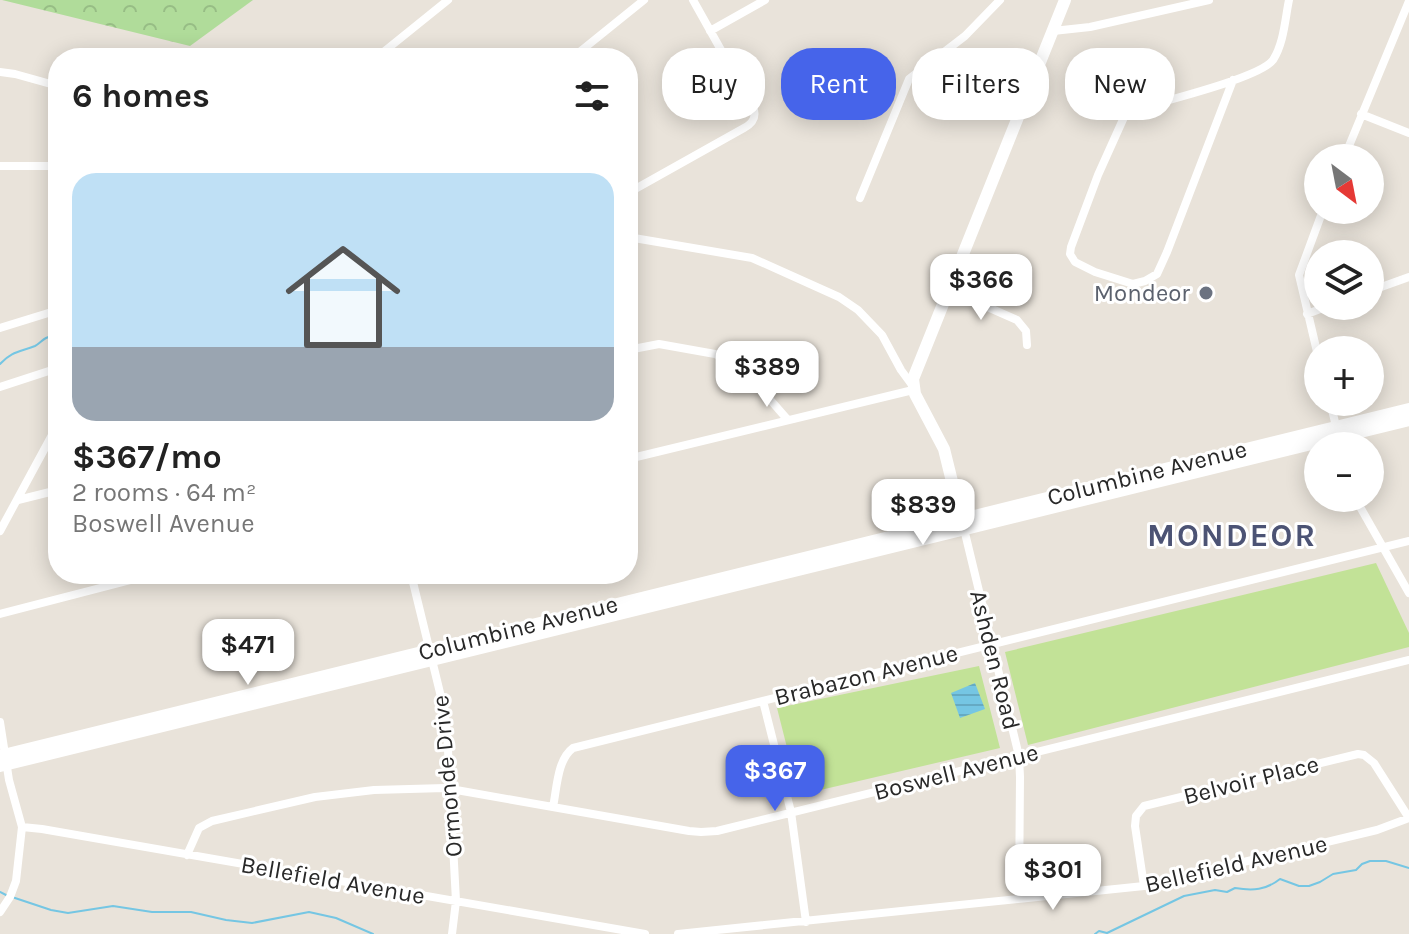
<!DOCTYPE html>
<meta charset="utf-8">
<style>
body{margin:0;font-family:Karla,sans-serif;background:#f2f2f2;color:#222;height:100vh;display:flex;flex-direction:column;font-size:30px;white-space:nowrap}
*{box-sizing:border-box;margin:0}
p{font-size:26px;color:#767676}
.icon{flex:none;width:44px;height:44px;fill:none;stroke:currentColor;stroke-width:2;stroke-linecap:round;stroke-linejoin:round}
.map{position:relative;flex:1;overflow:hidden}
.panel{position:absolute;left:48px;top:48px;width:590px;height:536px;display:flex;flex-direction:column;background:#fff;border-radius:32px;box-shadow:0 4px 20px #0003}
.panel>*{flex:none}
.hud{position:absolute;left:662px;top:48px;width:626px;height:72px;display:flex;gap:16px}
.needle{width:52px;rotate:148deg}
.fabs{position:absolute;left:1304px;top:144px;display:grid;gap:16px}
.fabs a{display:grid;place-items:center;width:80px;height:80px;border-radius:50%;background:#fff;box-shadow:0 4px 20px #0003;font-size:40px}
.price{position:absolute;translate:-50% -68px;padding:0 18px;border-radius:16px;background:#fff;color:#222;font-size:26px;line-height:52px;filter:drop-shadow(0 2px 4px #0008)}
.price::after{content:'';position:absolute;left:50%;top:48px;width:24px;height:18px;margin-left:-12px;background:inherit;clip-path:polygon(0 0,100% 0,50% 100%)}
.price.current{background:#4664ea;color:#fff}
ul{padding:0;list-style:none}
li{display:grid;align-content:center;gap:16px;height:424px;padding:0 24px}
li+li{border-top:2px solid #e0e0e0}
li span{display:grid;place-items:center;height:248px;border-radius:24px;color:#555}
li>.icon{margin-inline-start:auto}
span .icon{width:144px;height:144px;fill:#fffc;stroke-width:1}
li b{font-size:34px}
h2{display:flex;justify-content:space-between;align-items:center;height:96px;padding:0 24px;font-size:34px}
.tag{padding:0 28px;border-radius:32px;background:#fff;box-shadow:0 4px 20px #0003;font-size:28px;line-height:72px}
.tag.current{background:#4664ea;color:#fff}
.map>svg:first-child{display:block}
</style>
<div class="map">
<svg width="1409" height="934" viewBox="0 0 1409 934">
<defs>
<pattern id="park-crowns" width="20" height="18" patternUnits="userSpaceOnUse" patternTransform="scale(2)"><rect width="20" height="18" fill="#b0dc9a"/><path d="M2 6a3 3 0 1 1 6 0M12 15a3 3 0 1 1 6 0" fill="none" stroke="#97bd85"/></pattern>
<pattern id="water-rules" width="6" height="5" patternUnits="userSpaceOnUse" patternTransform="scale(2)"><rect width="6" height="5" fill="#75c6e3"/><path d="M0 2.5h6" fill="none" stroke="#65aac3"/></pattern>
</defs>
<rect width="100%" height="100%" fill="#e9e3da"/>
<path fill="url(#park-crowns)" d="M 2,0 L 253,0 L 190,46 Z"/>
<path fill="#c2e297" d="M 1376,563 L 1409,633 L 1409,647 L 1028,745 L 1005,652 Z
M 979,666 L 1000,748 L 799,795 L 777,708 Z"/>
<path fill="url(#water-rules)" d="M 975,683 L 985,709 L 960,718 L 951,693 Z"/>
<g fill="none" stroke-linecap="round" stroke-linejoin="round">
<path stroke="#75c6e3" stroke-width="2" d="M 0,364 C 12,351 20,352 35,346 C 39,344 42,340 46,338 C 50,336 54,336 58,333
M 0,892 L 6,895
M 12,897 L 51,910 L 68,913 L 113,906 L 152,912 L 191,912 L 226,920 L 252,923 L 309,912 L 336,918 L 373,934
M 1095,934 L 1099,931 L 1107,933 L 1184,896 L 1215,890 L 1227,892 L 1235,888 C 1253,891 1266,890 1280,879 L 1299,886 L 1309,886 L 1320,882 L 1333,874 L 1356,870 L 1362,864 L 1370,861 L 1386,861 L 1409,868"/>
<path stroke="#fff" stroke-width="8" d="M 710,31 L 765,0
M 1053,31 L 1090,27 L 1209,0
M 376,58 L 448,0
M 572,58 L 644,0
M 0,72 L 15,74 L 58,86
M 1233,80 L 1167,252 L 1157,274 L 1145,281 L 1133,284 L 1095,272 L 1075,262 L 1070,254 L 1071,247 L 1098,175 L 1125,115 L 1133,110 C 1160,102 1260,78 1273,60 C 1284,43 1285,19 1289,0
M 1361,114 L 1409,133
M 1344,158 L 1409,1
M 0,166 L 58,166
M 628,193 L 744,128 C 753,123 757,117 753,107 L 693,0
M 860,198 L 909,79 L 965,36 L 1000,0
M 628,237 L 752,258 L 839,297 L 858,310 L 882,335 L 901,370 L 912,385
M 949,290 L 1017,320 L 1026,331 L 1027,345
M 1370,291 L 1409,277
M 1307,314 L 1328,306
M 0,328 L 58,310
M 628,350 L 659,344 L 715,354 C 745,366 767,397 788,420
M 1318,356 L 1299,275 L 1323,210
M 0,387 L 58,368
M 1330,402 L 1341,446
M 628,459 L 913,390
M 1355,498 L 1409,593
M 18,500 L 58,490
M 964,529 L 1019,756 L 1020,777 L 1019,899
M 0,531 L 58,424
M 411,574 L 443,705 L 447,731 L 456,901 L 452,934
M 0,614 L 154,574
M 763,701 L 791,812 L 806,922
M 0,722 L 9,780 L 22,827 L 16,881 L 10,897 L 0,912
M 553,807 C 557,788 557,760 573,748 L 1409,541
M 22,827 L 42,829 L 645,934
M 187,855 L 199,828 L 212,821 L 315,797 L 374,790 L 445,788 L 689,831 L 701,832 L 717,831 L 1409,660
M 1144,886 L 1135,826 L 1136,816 L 1144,806 L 1358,754 L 1364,755 L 1374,763 L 1409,818
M 678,934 L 1144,886 L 1377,830 L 1409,818"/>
<path stroke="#fff" stroke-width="12" d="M 963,526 L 944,449 L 915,394 L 913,379 L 1065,0
M 0,756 L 1409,409
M 0,766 L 1409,420"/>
</g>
<circle fill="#6b7280" stroke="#fff" stroke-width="3" cx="1206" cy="293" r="8"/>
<g text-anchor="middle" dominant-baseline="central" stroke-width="6" stroke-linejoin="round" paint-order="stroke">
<g font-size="24" fill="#5b616d" stroke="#fff" text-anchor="end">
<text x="1190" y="293">Mondeor</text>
</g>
<g font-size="24" fill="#282828" stroke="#fff">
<text transform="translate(1147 473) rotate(-14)">Columbine Avenue</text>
<text transform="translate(518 628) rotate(-14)">Columbine Avenue</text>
<text transform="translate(995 660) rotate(76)">Ashden Road</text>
<text transform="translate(866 675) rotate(-14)">Brabazon Avenue</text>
<text transform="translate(956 772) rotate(-14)">Boswell Avenue</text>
<text transform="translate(447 776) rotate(-95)">Ormonde Drive</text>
<text transform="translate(1251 780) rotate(-14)">Belvoir Place</text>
<text transform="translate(1236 864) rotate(-13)">Bellefield Avenue</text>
<text transform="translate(333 880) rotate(10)">Bellefield Avenue</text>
</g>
<g font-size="32" font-weight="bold" letter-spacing="2" fill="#4c5374" stroke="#fff">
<text x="1232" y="535">MONDEOR</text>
</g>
</g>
</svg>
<div class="fabs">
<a><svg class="needle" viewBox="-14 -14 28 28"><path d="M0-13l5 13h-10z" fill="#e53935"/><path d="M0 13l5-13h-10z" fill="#767676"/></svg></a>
<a><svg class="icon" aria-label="layers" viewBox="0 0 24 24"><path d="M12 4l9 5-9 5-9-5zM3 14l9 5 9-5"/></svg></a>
<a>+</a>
<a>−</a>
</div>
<b class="price" style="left:981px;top:322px">$366</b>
<b class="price" style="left:767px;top:409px">$389</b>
<b class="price" style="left:923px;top:547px">$839</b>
<b class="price" style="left:248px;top:687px">$471</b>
<b class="price current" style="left:775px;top:813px">$367</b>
<b class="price" style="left:1053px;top:912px">$301</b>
<div class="hud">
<a class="tag">Buy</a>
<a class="tag current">Rent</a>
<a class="tag">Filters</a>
<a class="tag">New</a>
</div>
<section class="panel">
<h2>6 homes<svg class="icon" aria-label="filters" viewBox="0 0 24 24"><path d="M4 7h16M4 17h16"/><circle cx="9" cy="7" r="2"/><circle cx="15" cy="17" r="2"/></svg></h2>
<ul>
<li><span style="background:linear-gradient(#bfe0f5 70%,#9aa5b1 0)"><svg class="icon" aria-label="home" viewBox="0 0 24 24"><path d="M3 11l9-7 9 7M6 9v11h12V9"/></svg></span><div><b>$367/mo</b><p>2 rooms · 64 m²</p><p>Boswell Avenue</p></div></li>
</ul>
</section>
</div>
